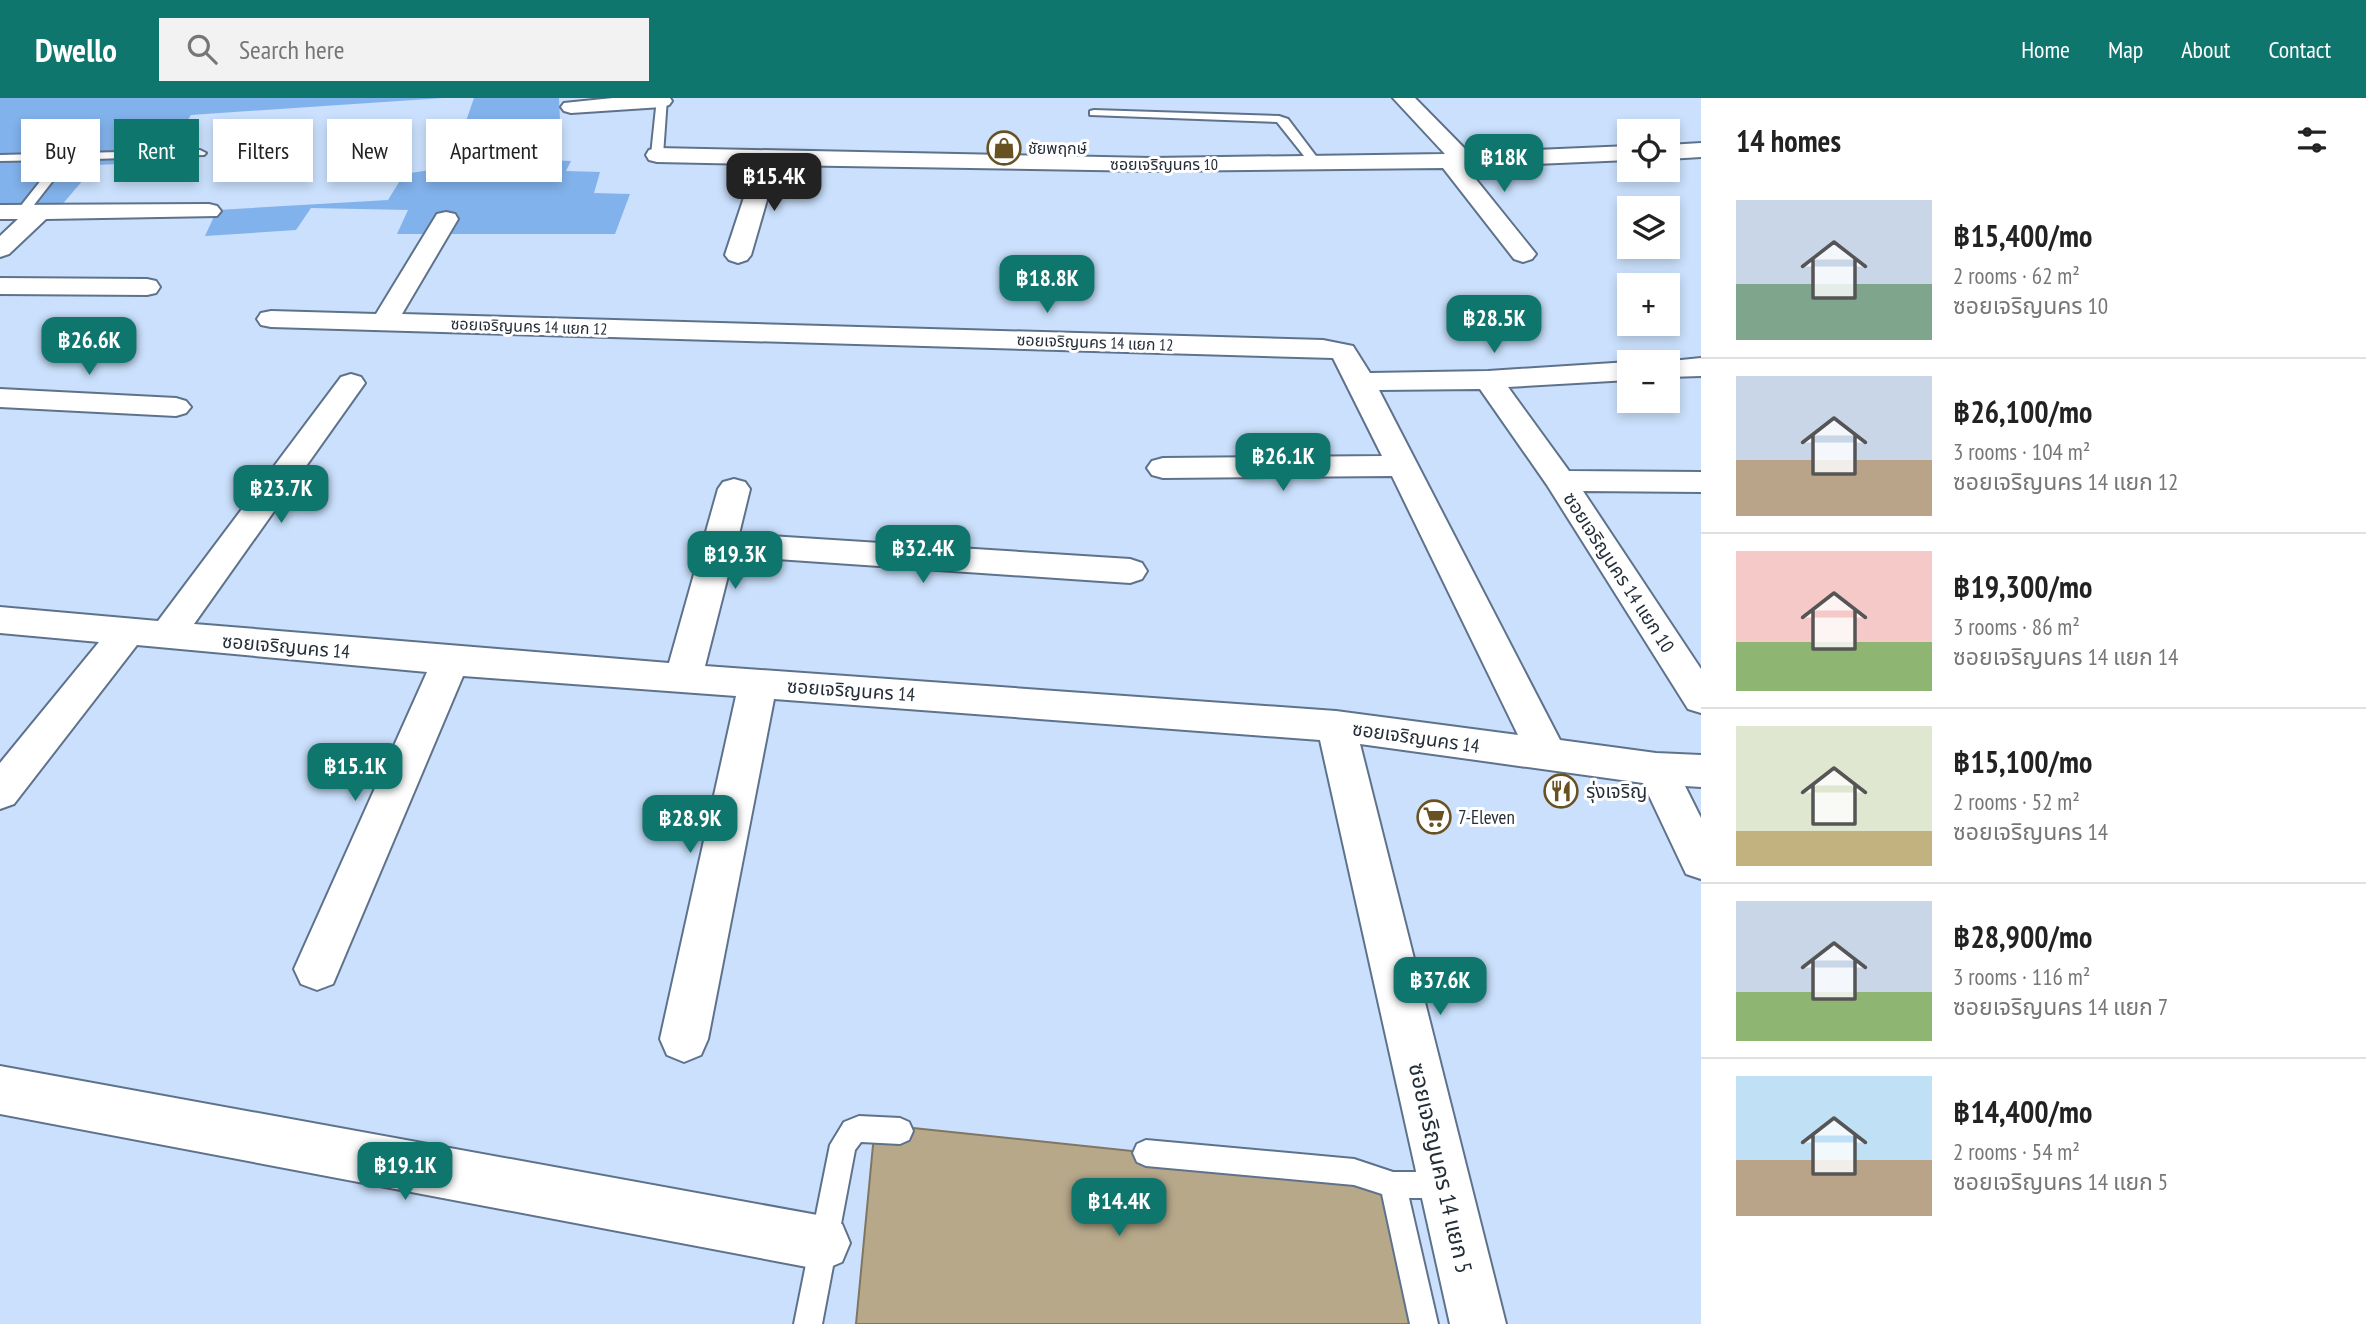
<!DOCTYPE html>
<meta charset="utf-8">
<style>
body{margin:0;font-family:"PT Sans Narrow","Noto Sans Thai",sans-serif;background:#f2f2f2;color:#222;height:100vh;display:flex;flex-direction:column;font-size:26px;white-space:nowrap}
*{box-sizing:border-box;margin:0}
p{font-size:23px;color:#767676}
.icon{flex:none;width:38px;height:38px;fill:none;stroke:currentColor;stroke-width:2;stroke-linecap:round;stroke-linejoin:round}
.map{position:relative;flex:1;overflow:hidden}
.drawer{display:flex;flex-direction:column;background:#fff;width:665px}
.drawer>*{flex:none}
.banner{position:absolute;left:21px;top:21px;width:665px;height:63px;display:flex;gap:14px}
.buttons{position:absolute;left:1617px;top:21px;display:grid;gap:14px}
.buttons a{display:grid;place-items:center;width:63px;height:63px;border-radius:0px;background:#fff;box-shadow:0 4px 10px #0003;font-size:35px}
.price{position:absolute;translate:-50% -60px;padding:0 16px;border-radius:14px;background:#0f766e;color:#fff;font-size:23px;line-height:46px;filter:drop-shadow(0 2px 4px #0008)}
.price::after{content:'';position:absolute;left:50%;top:42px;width:21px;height:16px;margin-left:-10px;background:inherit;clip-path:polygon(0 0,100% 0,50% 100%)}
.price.active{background:#222;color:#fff}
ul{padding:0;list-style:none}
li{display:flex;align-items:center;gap:21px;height:175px;padding:0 35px}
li+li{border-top:2px solid #e0e0e0}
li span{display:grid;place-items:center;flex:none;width:196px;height:140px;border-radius:0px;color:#555}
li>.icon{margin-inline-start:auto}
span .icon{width:84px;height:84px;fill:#fffc;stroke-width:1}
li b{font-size:30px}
h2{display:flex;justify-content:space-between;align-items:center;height:84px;padding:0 35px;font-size:30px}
.chip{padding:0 24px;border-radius:0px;background:#fff;box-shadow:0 4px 10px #0003;font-size:24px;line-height:63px}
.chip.active{background:#0f766e;color:#fff}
header{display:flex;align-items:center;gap:42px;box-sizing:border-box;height:98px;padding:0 35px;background:#0f766e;color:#fff}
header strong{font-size:33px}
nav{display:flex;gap:38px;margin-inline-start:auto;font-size:24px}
.search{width:490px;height:63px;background:#f2f2f2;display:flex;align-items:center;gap:18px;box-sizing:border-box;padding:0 24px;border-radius:0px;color:#767676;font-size:26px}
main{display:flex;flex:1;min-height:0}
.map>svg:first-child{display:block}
</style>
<header>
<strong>Dwello</strong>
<div class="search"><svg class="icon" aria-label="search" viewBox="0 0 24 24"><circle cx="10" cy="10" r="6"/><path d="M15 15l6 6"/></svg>Search here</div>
<nav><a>Home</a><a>Map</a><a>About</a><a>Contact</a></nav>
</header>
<main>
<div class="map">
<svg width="1701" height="1226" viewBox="0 0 1701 1226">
<rect width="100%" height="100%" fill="#cae0fc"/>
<path fill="#82b2eb" d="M 0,0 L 443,0 L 191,17 L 161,64 L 96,67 L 60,109 L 0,110 Z
M 474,0 L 559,0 L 560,22 L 537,24 L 531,43 L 548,43 L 543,62 L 571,63 L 566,73 L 600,74 L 594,95 L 630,96 L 615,136 L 397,136 L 408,112 L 311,110 L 296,132 L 205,138 L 217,112 L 388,102 L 404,76 L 450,69 Z"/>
<path fill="#b7a88a" stroke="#807661" stroke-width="2" d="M 875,1026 L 1388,1080 L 1417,1226 L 856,1226 Z"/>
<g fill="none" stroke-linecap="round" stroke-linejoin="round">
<defs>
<path id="service" d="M 657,0 L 667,0 L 663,57 L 657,60 L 651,57 Z
M 1094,12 L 1279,18 L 1288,21 L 1322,66 L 1312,68 L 1277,24 L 1090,17 L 1090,13 Z
M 200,52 L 206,55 L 204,57 L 69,62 L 26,117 L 22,118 L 16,114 L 57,62 L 0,63 L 0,57 Z
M 859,1018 L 900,1020 L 909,1024 L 913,1033 L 909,1042 L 900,1046 L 861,1044 L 855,1052 L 822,1226 L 794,1226 L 830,1047 L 844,1024 Z
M 1146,1042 L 1354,1061 L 1393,1074 L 1445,1074 L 1454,1078 L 1458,1087 L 1454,1096 L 1445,1100 L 1409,1100 L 1438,1226 L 1410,1226 L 1382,1096 L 1354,1087 L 1146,1068 L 1137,1064 L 1133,1055 L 1137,1046 Z"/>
<path id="minor" d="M 613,0 L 670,0 L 672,3 L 669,7 L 662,9 L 571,15 L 564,13 L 561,9 L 564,5 Z
M 1393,0 L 1415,0 L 1469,55 L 1629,48 L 1629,62 L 1466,69 L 1536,156 L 1532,161 L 1523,164 L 1514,161 L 1443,70 L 1152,73 L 777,67 L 751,157 L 747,162 L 738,165 L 729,162 L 725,157 L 755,66 L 657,64 L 649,62 L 646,57 L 649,52 L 657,50 L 1152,60 L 1445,56 Z
M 1701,45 L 1701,59 L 1668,61 L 1668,47 Z
M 209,106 L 217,108 L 221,113 L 217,118 L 46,121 L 9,156 L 0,159 L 0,138 L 18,121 L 0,121 L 0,107 Z
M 446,114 L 455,116 L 458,121 L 402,216 L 1323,242 L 1353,248 L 1370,275 L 1488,273 L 1629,264 L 1629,282 L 1508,289 L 1569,373 L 1701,374 L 1701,394 L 1583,393 L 1701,571 L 1701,615 L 1688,611 L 1547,387 L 1480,291 L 1379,292 L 1560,642 L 1656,655 L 1701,657 L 1701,689 L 1685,688 L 1701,720 L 1701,781 L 1686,776 L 1643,685 L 1360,646 L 1506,1226 L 1450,1226 L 1320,642 L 774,601 L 708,941 L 701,957 L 684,964 L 667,957 L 660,941 L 736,598 L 463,578 L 333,886 L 317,892 L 301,886 L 294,871 L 427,574 L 137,547 L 14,706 L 0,711 L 0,665 L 99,544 L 0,535 L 0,509 L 158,523 L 341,279 L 351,276 L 361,279 L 365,285 L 194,526 L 669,565 L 718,391 L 723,384 L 734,381 L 745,384 L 750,391 L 739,436 L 1130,461 L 1142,465 L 1147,473 L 1142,481 L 1130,485 L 733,458 L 705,568 L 1336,613 L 1518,637 L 1392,378 L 1163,380 L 1152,377 L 1147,370 L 1152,363 L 1163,360 L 1382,358 L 1333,260 L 271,229 L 261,227 L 257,221 L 261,215 L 271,213 L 376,216 L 437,116 Z
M 0,180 L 147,181 L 156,183 L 160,189 L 156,195 L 147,197 L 0,196 Z
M 1701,260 L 1701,278 L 1668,279 L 1668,264 L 1661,264 Z
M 0,291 L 176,300 L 186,303 L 191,309 L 186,315 L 176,318 L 0,309 Z
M 0,968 L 823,1118 L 842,1126 L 850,1145 L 842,1164 L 823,1172 L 0,1016 Z"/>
</defs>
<use href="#service" stroke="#5f728b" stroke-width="4"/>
<use href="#minor" stroke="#5f728b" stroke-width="4"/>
<use href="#service" fill="#fff" fill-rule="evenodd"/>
<use href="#minor" fill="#fff" fill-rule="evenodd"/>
</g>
<defs>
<symbol id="shop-ring" viewBox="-11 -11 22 22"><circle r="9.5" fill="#fff" stroke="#695222" stroke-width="1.5"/><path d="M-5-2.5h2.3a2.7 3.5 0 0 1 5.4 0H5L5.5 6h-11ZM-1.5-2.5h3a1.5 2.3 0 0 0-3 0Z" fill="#695222"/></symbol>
<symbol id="restaurant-ring" viewBox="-11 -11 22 22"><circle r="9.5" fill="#fff" stroke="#695222" stroke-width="1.5"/><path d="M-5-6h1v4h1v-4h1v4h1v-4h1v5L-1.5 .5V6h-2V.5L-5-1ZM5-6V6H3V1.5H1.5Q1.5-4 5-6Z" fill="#695222"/></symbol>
<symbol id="supermarket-ring" viewBox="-11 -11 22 22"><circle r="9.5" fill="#fff" stroke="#695222" stroke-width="1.5"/><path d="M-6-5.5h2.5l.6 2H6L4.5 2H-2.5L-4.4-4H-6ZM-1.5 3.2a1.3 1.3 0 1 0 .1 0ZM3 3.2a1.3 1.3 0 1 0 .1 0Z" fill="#695222"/></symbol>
</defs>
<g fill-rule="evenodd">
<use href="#shop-ring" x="985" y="31" width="38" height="38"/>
<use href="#restaurant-ring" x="1542" y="674" width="38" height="38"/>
<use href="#supermarket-ring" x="1415" y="700" width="38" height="38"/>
</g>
<g text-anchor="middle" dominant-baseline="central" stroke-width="6" stroke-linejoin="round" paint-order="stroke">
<g font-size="16" fill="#252e38" stroke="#fff" text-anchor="start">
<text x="1028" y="50">ชัยพฤกษ์</text>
</g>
<g font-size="16" fill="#252e38" stroke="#fff">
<text x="1164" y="66">ซอยเจริญนคร 10</text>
<text transform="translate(529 228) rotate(2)">ซอยเจริญนคร 14 แยก 12</text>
<text transform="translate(1095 244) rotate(2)">ซอยเจริญนคร 14 แยก 12</text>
</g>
<g font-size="19" fill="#252e38" stroke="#fff">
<text transform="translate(1619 474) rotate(57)">ซอยเจริญนคร 14 แยก 10</text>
<text transform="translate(286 548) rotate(5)">ซอยเจริญนคร 14</text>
<text transform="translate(851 592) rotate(4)">ซอยเจริญนคร 14</text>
<text transform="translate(1416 639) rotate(8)">ซอยเจริญนคร 14</text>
</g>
<g font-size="19" fill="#252e38" stroke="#fff" text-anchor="start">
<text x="1586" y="693">รุ่งเจริญ</text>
<text x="1458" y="719">7-Eleven</text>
</g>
<g font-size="23" fill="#252e38" stroke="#fff">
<text transform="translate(1441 1070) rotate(77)">ซอยเจริญนคร 14 แยก 5</text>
</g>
</g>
</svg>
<div class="buttons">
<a><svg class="icon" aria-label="locate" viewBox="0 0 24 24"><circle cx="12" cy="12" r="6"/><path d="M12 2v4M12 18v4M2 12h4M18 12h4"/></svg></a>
<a><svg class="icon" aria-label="layers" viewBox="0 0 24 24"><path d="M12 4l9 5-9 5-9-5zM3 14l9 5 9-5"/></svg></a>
<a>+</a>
<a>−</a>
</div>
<b class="price" style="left:1504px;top:96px">฿18K</b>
<b class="price active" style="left:774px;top:115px">฿15.4K</b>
<b class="price" style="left:1047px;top:217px">฿18.8K</b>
<b class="price" style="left:1494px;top:257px">฿28.5K</b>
<b class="price" style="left:89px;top:279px">฿26.6K</b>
<b class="price" style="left:1283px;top:395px">฿26.1K</b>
<b class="price" style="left:281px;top:427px">฿23.7K</b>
<b class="price" style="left:923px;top:487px">฿32.4K</b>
<b class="price" style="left:735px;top:493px">฿19.3K</b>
<b class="price" style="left:355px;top:705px">฿15.1K</b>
<b class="price" style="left:690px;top:757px">฿28.9K</b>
<b class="price" style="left:1440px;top:919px">฿37.6K</b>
<b class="price" style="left:405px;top:1104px">฿19.1K</b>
<b class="price" style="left:1119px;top:1140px">฿14.4K</b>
<div class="banner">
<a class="chip">Buy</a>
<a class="chip active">Rent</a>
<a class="chip">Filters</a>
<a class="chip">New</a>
<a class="chip">Apartment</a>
</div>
</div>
<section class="drawer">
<h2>14 homes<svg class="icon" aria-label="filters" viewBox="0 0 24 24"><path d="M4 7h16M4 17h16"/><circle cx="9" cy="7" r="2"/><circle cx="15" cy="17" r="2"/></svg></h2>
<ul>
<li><span style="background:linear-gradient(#c9d6e8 60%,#7fa58c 0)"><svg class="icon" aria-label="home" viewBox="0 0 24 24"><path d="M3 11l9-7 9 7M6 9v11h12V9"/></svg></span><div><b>฿15,400/mo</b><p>2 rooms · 62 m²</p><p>ซอยเจริญนคร 10</p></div></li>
<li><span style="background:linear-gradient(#c9d6e8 60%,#b9a48a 0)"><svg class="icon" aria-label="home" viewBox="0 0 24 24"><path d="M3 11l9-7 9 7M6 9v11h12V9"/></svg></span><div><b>฿26,100/mo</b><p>3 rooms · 104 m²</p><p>ซอยเจริญนคร 14 แยก 12</p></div></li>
<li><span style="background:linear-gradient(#f6c9c9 65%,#8fb573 0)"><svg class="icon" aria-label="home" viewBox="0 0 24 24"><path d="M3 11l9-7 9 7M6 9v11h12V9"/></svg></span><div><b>฿19,300/mo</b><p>3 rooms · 86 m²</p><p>ซอยเจริญนคร 14 แยก 14</p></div></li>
<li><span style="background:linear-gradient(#dfe7d0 75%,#c2b280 0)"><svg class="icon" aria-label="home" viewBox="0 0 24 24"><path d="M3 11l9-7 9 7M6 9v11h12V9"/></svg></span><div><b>฿15,100/mo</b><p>2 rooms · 52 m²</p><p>ซอยเจริญนคร 14</p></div></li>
<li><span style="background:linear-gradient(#c9d6e8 65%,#8fb573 0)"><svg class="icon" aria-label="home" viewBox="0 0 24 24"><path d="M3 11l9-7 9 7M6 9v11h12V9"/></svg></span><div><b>฿28,900/mo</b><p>3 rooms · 116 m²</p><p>ซอยเจริญนคร 14 แยก 7</p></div></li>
<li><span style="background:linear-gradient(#bfe0f5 60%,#b9a48a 0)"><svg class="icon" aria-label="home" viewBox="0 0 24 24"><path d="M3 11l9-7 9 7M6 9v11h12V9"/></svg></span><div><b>฿14,400/mo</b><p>2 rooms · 54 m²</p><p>ซอยเจริญนคร 14 แยก 5</p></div></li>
</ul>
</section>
</main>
